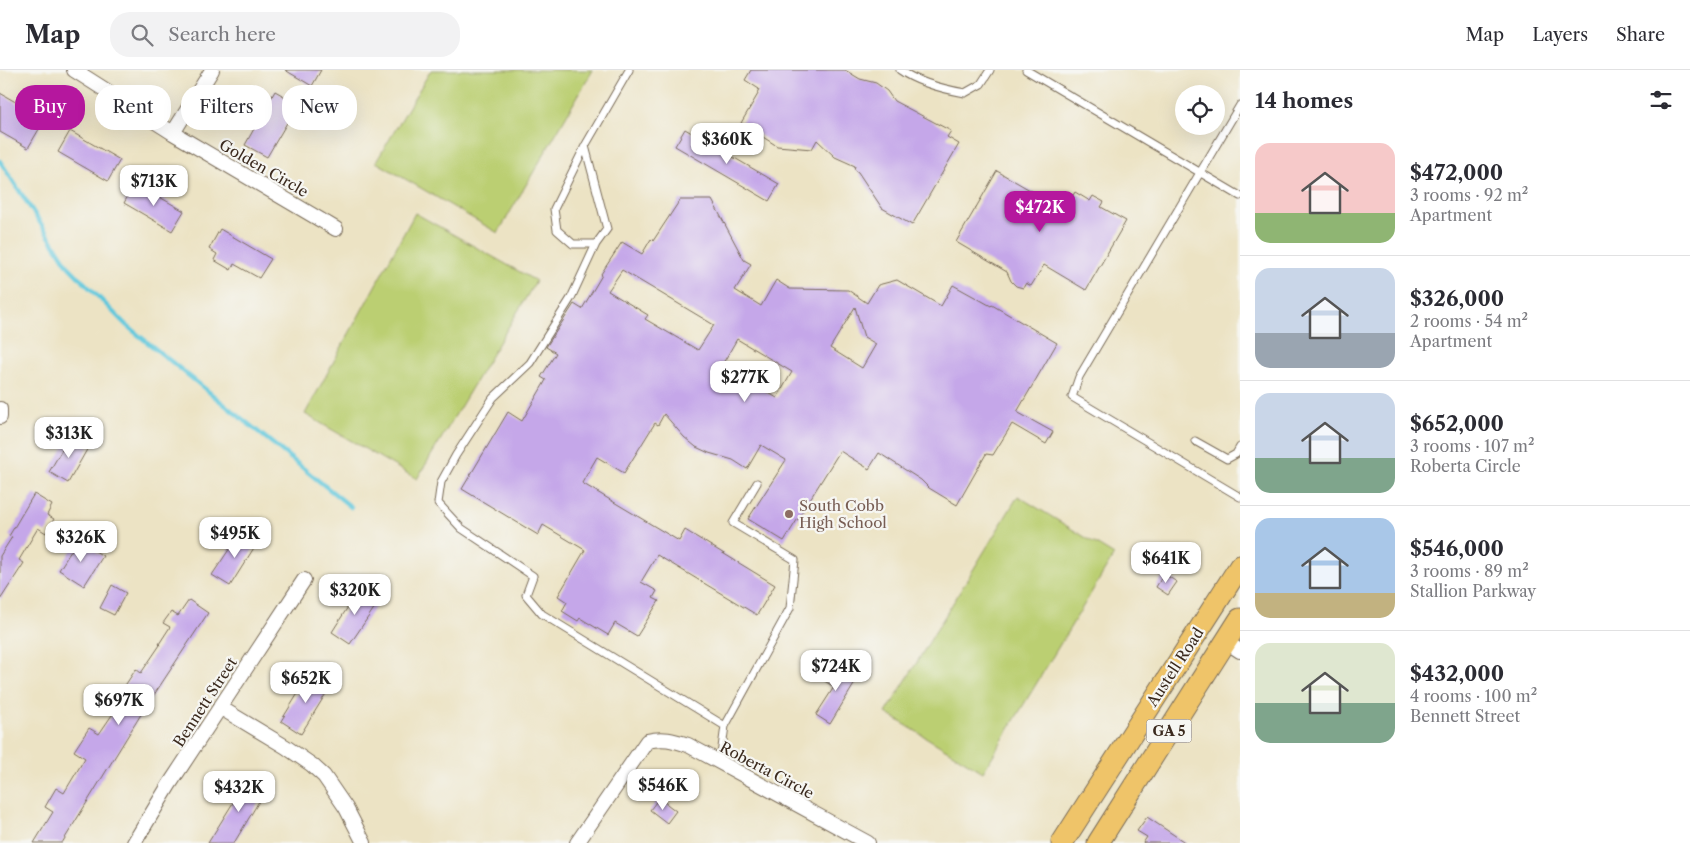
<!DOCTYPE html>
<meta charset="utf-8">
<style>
body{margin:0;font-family:"Libre Caslon Text",serif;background:#f2f2f3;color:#2b2b33;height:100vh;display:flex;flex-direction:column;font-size:19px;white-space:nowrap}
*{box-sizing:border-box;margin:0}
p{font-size:16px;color:#7c7c81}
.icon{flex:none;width:28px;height:28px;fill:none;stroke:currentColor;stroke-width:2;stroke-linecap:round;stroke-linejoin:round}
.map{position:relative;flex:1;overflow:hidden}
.details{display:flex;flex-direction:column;background:#fff;width:450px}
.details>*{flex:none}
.banner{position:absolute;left:15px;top:15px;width:475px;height:45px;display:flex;gap:10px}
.tools{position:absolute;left:1175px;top:15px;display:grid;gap:10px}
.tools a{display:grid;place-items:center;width:50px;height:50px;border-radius:50%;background:#fff;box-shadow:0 5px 20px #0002;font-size:25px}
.price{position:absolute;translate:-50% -42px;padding:0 11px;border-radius:10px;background:#fff;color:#222;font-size:16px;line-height:32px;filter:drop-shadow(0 1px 2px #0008)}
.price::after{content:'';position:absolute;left:50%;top:30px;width:15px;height:11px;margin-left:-8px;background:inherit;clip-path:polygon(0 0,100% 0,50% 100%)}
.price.selected{background:#b5179e;color:#fff}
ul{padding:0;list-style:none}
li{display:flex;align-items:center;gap:15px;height:125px;padding:0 15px}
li+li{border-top:1px solid #e1e1e2}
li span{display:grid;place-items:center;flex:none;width:140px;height:100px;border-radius:15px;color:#555}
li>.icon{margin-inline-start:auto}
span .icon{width:60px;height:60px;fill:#fffc;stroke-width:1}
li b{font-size:21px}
h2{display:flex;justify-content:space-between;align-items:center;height:60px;padding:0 15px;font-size:21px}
.chip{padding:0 18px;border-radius:20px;background:#fff;box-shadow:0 5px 20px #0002;font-size:18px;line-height:45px}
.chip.selected{background:#b5179e;color:#fff}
header{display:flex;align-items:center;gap:30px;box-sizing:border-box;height:70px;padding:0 25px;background:#fff;border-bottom:1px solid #e1e1e2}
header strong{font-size:24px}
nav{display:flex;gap:28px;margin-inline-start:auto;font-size:18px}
.search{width:350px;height:45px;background:#f2f2f3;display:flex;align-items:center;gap:12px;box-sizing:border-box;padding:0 18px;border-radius:20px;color:#7c7c81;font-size:19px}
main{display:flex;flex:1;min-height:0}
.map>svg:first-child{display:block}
</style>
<header>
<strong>Map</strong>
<div class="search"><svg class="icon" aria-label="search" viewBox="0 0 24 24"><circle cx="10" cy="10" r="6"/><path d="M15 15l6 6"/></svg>Search here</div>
<nav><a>Map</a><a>Layers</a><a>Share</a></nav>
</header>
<main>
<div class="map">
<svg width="1240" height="773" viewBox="0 0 1240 773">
<rect width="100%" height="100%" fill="#f6f6f2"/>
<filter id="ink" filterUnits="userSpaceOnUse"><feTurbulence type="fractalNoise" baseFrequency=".02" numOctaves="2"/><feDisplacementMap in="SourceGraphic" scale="10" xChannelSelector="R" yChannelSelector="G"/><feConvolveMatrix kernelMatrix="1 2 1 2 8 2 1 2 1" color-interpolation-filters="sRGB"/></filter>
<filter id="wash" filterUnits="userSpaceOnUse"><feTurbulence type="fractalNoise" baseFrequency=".0096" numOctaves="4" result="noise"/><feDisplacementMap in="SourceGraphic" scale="20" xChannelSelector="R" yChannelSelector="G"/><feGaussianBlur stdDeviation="1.12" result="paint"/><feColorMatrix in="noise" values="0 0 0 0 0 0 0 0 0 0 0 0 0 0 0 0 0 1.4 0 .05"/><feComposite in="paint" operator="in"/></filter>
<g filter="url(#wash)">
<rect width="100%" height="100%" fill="#ece3c4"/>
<path fill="#bbcf72" stroke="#7b7c48" d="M 431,0 L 593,0 L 498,163 L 376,92 Z
M 415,143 L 536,211 L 417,409 L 305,344 Z
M 1018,426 L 1114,485 L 983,702 L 886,643 Z"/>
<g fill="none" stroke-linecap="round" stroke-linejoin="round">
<path stroke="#60c8dc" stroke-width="4.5" d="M 0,91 L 69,197 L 126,255 L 351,437"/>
</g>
<g id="blocks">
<path fill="#c5a7e9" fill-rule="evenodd" d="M 285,0 L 321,0 L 312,16 Z
M 751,0 L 845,0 L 860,9 L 876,13 L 887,21 L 894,31 L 951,61 L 947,67 L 959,74 L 912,155 L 882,138 L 858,102 L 854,99 L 855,96 L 835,87 L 817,70 L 812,79 L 777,76 L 741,53 L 758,24 L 757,23 L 759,19 L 745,10 Z
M 275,21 L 298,34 L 267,87 L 245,75 Z
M 0,23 L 45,49 L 28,78 L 0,62 Z
M 685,59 L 779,114 L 769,131 L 675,76 Z
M 70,61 L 120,90 L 108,111 L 58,82 Z
M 997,101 L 1056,135 L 1059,130 L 1067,135 L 1075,122 L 1090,131 L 1093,126 L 1104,132 L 1101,137 L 1126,151 L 1086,220 L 1044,195 L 1031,216 L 1026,213 L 1023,218 L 1016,216 L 1011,211 L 1007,202 L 956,172 Z
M 135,113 L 184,141 L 172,161 L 124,133 Z
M 680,130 L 712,130 L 744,190 L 751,194 L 735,220 L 761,236 L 776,210 L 790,219 L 848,220 L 867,233 L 878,215 L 897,210 L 941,236 L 953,215 L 991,236 L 992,235 L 1057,273 L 1017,342 L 1053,362 L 1046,374 L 1012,354 L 993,385 L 986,384 L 957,435 L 929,418 L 921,410 L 879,383 L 869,399 L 840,381 L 784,471 L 748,449 L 786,390 L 761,375 L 747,399 L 733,390 L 709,383 L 696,377 L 684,367 L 664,344 L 658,355 L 655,353 L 624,403 L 597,387 L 582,413 L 679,471 L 685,460 L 775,515 L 757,545 L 657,485 L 641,512 L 657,521 L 653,528 L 659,531 L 637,566 L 615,553 L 608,565 L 580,548 L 578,551 L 562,541 L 567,532 L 558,526 L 585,480 L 543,455 L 538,465 L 462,419 L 508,342 L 522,351 L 546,310 L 541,307 L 556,283 L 546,277 L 574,234 L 582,239 L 602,205 L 601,204 L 622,172 L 642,184 L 651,169 L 653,171 ZM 622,200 L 714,255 L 698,280 L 645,249 L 648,245 L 608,221 ZM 855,237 L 864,267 L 876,274 L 862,298 L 830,278 ZM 737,269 L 792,302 L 777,328 L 722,295 Z
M 220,159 L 271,189 L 259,208 L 234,194 L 231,200 L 214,190 L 217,184 L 209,179 Z
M 70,366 L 89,376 L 68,413 L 49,402 Z
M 34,424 L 52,435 L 47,445 L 54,449 L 46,463 L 38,458 L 19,490 L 24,493 L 0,530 L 0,486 L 12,467 L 9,466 Z
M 240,463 L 257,473 L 230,516 L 212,505 Z
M 78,470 L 103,486 L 84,516 L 59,500 Z
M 1164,504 L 1177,512 L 1168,525 L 1156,517 Z
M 112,515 L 126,523 L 114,545 L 100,538 Z
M 360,518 L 379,531 L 350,574 L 332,562 Z
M 189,530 L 208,543 L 140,646 L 62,773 L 34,773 L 53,742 L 45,737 L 56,718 L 64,723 L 85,688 L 74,681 L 89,658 L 99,664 L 127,623 L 122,620 L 136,599 L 141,603 L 160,575 L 159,574 L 170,557 L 163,553 L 171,542 L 178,546 Z
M 834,593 L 858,608 L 830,654 L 816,645 L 834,617 L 823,610 Z
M 310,604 L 330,617 L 301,664 L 281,651 Z
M 249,707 L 267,718 L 234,773 L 208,773 Z
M 659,728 L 676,741 L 667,753 L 650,740 Z
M 1147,747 L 1186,773 L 1143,773 L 1147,767 L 1137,761 Z"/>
</g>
</g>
<g filter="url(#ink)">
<use href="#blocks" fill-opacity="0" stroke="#796b58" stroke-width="1"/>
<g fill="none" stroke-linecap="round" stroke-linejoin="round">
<defs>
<path id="service" d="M 900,0 C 918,13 943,19 965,23 L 981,14 L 990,0
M 1026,0 L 1240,126
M 1240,35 L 1079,307 L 1072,327 L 1240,427
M 585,76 L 607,159 L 596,174 L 573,174 L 557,160 L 554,139 L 585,76 L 629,0
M 596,174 L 571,228 L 530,293 L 493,328 L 456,385 L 441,412 L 438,433 L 461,458 L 533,506 L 526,525 L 542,544 L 725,656 L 720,692
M 1195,371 L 1227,389 L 1236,384 L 1240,377
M 725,656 L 790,538 L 795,490 L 733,453 L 757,413"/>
<path id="minor" d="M 74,0 L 173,63 L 336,159
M 173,63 L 212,0
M 0,339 L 0,347
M 1225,571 L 1240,581
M 221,638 L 286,677 L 312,695 L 324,706 L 346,738 L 364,773
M 134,773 L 169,715 L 304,510
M 577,773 L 647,671 C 663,667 673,670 688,675 L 868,773"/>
<path id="primary" d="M 1062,773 L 1240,496
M 1098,773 L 1240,549"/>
</defs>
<use href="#service" stroke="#796b58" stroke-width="9"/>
<use href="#minor" stroke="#796b58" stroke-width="16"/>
<use href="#primary" stroke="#796b58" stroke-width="23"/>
<use href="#service" stroke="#fff" stroke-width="7"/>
<use href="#minor" stroke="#fff" stroke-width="14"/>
<use href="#primary" stroke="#efc469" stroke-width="21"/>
</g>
</g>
<circle fill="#8d6e63" stroke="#f6f6f2" stroke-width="2" cx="789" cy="444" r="5"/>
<g text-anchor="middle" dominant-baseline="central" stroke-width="4.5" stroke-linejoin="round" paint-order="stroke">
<rect fill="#f6f6f2" stroke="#73675e" stroke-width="1" x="1146.5" y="649.5" width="45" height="23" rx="4"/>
<g font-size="14" font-weight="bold" fill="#3b2a1e">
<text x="1169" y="661">GA 5</text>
</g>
<g font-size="15" fill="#3b2a1e" stroke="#f6f6f2">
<text transform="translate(264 98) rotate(30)">Golden Circle</text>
<text transform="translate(1175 597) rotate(-57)">Austell Road</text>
<text transform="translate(205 632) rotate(-57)">Bennett Street</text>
<text transform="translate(767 700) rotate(28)">Roberta Circle</text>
</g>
<g font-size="15" fill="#785e54" stroke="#f6f6f2" text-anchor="start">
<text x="799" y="435">South Cobb<tspan x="799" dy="17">High School</tspan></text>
</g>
</g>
</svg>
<div class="tools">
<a><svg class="icon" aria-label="locate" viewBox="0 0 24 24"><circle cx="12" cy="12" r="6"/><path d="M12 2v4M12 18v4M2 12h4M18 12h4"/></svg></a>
</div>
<b class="price" style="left:727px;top:95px">$360K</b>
<b class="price" style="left:154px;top:137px">$713K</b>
<b class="price selected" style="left:1040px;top:163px">$472K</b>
<b class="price" style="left:745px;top:333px">$277K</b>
<b class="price" style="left:69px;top:389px">$313K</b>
<b class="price" style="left:235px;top:489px">$495K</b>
<b class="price" style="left:81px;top:493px">$326K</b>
<b class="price" style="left:1166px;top:514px">$641K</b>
<b class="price" style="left:355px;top:546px">$320K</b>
<b class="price" style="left:836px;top:622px">$724K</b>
<b class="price" style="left:306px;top:634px">$652K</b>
<b class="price" style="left:119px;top:656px">$697K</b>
<b class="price" style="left:663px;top:741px">$546K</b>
<b class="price" style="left:239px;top:743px">$432K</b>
<div class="banner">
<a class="chip selected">Buy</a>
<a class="chip">Rent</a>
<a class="chip">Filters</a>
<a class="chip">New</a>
</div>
</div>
<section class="details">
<h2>14 homes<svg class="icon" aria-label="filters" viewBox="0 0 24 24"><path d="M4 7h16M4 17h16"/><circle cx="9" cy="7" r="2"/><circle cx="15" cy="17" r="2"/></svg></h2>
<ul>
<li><span style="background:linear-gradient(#f6c9c9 70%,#8fb573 0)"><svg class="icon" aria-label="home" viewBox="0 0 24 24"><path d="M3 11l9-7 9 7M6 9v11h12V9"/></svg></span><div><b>$472,000</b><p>3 rooms · 92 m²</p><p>Apartment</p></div></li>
<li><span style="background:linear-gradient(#c9d6e8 65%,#9aa5b1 0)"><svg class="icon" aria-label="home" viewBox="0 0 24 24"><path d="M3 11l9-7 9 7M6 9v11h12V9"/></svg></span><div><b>$326,000</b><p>2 rooms · 54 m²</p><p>Apartment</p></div></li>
<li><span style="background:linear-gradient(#c9d6e8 65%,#7fa58c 0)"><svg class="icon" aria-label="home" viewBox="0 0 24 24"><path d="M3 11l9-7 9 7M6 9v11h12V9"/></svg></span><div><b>$652,000</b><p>3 rooms · 107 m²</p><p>Roberta Circle</p></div></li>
<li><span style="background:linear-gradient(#a9c7e8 75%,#c2b280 0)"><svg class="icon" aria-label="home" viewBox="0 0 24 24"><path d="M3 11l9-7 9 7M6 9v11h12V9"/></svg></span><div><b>$546,000</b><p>3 rooms · 89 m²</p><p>Stallion Parkway</p></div></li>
<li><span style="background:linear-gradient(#dfe7d0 60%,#7fa58c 0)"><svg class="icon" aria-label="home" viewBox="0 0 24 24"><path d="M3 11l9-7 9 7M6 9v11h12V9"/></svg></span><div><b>$432,000</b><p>4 rooms · 100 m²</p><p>Bennett Street</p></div></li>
</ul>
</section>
</main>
